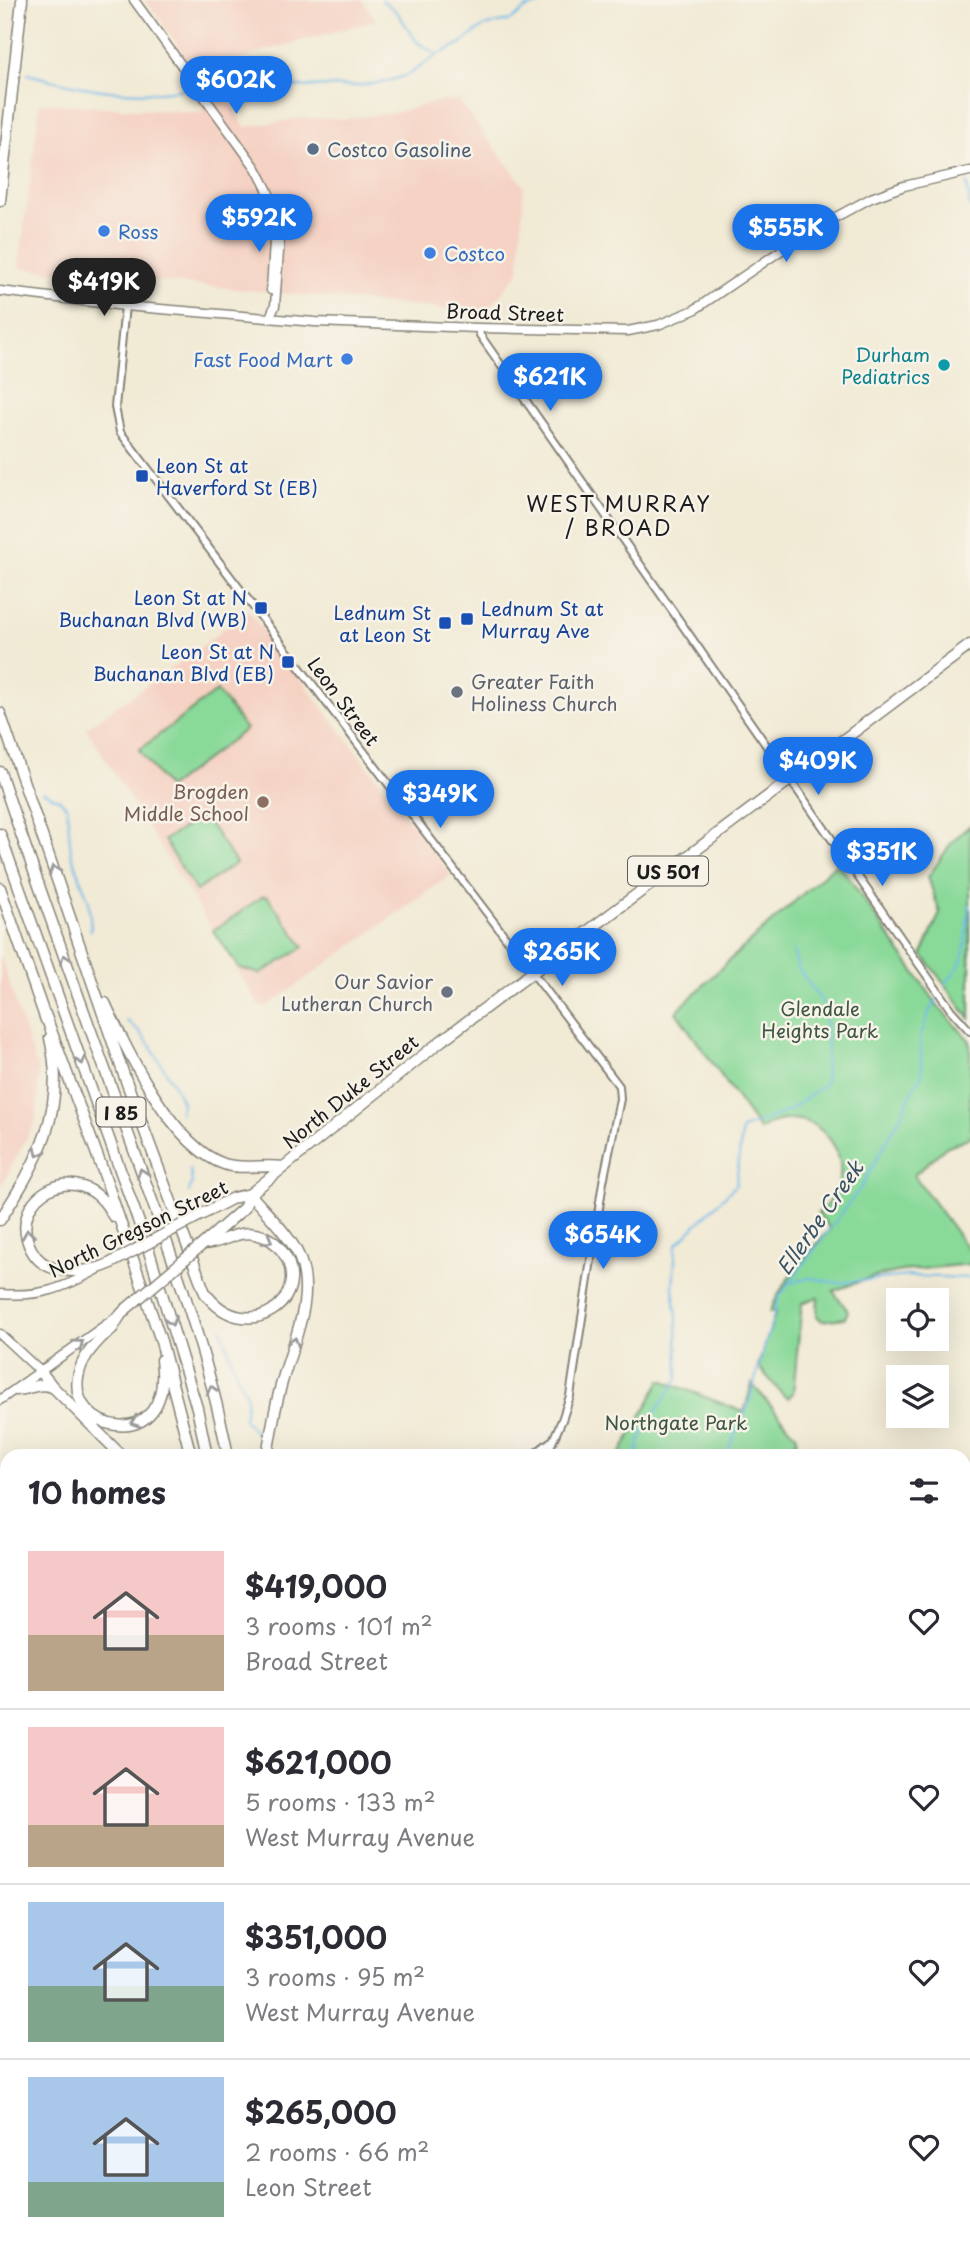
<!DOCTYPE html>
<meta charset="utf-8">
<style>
body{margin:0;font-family:"Playpen Sans",sans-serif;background:#f7f7f7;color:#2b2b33;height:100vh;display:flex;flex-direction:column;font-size:26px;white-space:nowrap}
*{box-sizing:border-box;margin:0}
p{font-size:23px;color:#7c7c81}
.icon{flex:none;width:38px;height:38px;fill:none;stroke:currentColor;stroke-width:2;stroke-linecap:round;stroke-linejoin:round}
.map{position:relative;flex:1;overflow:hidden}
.drawer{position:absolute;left:0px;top:1449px;width:971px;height:798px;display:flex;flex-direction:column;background:#fff;border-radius:21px 21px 0 0;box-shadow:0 7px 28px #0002}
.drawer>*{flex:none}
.tools{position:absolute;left:886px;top:1288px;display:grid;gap:14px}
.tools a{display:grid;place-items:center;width:63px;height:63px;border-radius:0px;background:#fff;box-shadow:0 7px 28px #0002;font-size:35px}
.price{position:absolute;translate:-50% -60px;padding:0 16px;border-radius:24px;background:#1a73e8;color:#fff;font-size:23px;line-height:46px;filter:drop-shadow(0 2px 4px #0008)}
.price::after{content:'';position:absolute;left:50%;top:42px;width:21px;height:16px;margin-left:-10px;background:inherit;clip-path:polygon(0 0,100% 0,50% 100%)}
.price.current{background:#222;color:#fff}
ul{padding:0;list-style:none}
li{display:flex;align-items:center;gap:21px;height:175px;padding:0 28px}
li+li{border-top:2px solid #e1e1e2}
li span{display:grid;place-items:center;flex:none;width:196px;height:140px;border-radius:0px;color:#555}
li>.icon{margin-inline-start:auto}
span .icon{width:84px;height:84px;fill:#fffc;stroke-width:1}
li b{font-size:30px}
h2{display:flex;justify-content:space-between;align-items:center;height:84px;padding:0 28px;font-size:30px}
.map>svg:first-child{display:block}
</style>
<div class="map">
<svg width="970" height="2247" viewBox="0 0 970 2247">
<rect width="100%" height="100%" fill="#f7f3e8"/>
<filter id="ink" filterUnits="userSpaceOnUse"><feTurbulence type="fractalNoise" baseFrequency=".0143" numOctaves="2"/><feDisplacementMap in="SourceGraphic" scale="14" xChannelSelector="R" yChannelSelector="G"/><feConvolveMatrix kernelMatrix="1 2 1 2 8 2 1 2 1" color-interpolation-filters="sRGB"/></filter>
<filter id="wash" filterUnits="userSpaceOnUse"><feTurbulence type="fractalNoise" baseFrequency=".00686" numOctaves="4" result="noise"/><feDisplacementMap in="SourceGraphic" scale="28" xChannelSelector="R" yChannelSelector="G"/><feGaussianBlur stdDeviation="1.57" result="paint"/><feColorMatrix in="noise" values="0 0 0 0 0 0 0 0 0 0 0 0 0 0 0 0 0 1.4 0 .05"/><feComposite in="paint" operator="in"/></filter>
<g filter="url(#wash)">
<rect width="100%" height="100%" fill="#f1ead5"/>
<path fill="#f5d2c3" d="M 145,0 L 362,0 L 376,20 L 261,52 L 210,71 L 245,127 L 303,118 L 346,119 L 393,113 L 441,101 L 459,101 L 524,186 L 519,272 L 485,313 L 19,268 L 40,103 L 204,113 L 180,48 Z
M 248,610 L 451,875 L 266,1007 L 260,1006 L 86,728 L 195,652 Z
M 0,956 L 39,1074 L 36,1120 L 0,1188 Z"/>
<path fill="#89d999" stroke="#527a5a" stroke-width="2" d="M 217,691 L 246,729 L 168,788 L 139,750 Z
M 199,819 L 206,819 L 236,863 L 196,891 L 164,840 Z
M 970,825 L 970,1019 L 922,954 L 940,913 L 928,877 L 952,842 Z
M 836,864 L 843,870 L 939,1007 L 970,1041 L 970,1137 L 946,1147 L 914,1175 L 970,1252 L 970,1264 L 902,1271 L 873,1277 L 833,1291 L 848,1311 L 845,1318 L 822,1321 L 817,1316 L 818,1297 L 802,1303 L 793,1393 L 788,1398 L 784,1396 L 758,1366 L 776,1311 L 770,1312 C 785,1277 805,1256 830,1229 L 818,1213 C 873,1169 816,1091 760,1130 L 676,1012 L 724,965 Z
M 263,896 L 268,897 L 304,947 L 260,974 L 239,968 L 213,931 Z
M 661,1380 L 744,1412 L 752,1384 L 797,1436 L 795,1456 L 619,1456 Z"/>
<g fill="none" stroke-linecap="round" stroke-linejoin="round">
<path stroke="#71bae9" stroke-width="2" d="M 382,0 L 397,12 L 417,42 L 437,55
M 28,74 C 82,89 138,100 193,87
M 201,85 L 226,88 L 356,86 L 384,82 L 408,75 L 437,55 L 460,44 L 484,26 L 512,20 L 525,9 L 544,3 L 566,0
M 967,183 L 970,207
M 42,791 L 60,800 L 67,807 L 71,853 L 89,902 L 91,931
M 945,985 C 950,977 958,970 961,962 C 968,946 965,923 970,905
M 126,1020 L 140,1032 L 149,1044 L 174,1085 L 182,1102 L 180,1114
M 189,1192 L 192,1182 L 190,1170
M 788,1283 L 811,1278 L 837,1283 L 909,1276 L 970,1278
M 221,1328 L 237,1375 L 247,1397 L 244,1419 L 256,1434
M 638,1456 L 638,1446 L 645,1428 L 678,1379 L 677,1317 L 673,1288 L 676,1245 L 736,1185 L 742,1129 L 790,1110 L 825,1084 L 827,1045 L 825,1006 L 798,968 L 793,950
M 728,1456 L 729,1448 L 747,1408 L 779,1297 L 861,1187 L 903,1112 L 913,1088 L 922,1075 L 920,1038 L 930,1010 L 937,999
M 732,1456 L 743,1456
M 964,1473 L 970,1469
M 0,1894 L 7,1894
M 415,2247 L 420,2240
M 445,2247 L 448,2240"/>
</g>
</g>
<g filter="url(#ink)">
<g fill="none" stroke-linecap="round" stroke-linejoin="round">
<defs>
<path id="minor" d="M 125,306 L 115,407 L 120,432 L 619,1086 L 620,1099 L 603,1182 L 570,1396 L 562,1420 L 546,1456
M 478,328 L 480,335 L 951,1010 L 970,1031
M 532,1456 L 550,1442
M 0,1679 L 7,1689
M 0,2030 L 7,2025
M 771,2240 L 775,2247"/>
<path id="major" d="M 134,0 L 256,168 L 267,189 L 281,224 L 275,306 L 270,317
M 271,290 L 275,226
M 0,291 L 125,306 L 315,322 L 478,328 L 628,331 L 658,325 L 694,310 L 808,232 L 871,198 L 904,186 L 970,171
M 0,1294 C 41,1297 61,1289 97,1270
M 0,1334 L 41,1372
M 0,1400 L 118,1316
M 964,2196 L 970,2192
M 894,2247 L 903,2240"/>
<path id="highway" d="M 0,201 L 22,0
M 0,713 L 125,1078 L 205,1293 C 247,1349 316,1298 282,1251 C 276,1242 266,1236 255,1234 C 236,1230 222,1244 203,1244
M 0,772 C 44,905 93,1035 140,1167 C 174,1262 209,1358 228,1456
M 0,834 L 148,1248 L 197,1408 L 207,1456
M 0,888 L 46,1020
M 105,1003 C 127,1051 173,1147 224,1164 C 241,1170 264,1164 283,1167
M 45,1014 L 103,1171 L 161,1341 L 191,1456
M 250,1194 C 265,1212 286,1231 297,1252 C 318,1294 293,1341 282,1382 C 275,1406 271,1431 267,1456
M 0,1220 C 38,1161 67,1110 50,1038
M 191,1220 L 233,1198 L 250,1194
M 203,1244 L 244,1208 L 250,1194 L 441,1041 L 970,645
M 109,1264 C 95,1271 72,1273 56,1269 C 45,1266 36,1259 31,1249 C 4,1196 82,1153 113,1216
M 126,1309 C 118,1316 119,1318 114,1326 C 112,1330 106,1334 102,1337 C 92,1347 82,1359 79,1373 C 63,1433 175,1457 161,1360
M 41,1372 L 53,1387 L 122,1456
M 16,1390 C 30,1390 36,1382 52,1387
M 329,2240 L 330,2247
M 353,2240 L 354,2247"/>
</defs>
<use href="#minor" stroke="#868378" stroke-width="10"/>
<use href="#major" stroke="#868378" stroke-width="11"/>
<use href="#highway" stroke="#868378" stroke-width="13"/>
<use href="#minor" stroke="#fff" stroke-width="6"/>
<use href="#major" stroke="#fff" stroke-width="8"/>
<use href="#highway" stroke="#fff" stroke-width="10"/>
<defs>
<path id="highway-bridge" d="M 109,1264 L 191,1220
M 126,1309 L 203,1244"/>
</defs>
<use href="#highway-bridge" stroke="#868378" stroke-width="13" stroke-linecap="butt"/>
<use href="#highway-bridge" stroke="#fff" stroke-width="10"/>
</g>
<defs><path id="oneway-chevron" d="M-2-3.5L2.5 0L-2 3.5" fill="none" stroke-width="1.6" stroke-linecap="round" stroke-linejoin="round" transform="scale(1.75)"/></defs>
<g stroke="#999">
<use href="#oneway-chevron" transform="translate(54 870) rotate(-110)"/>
<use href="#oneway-chevron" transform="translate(65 959) rotate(-110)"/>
<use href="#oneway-chevron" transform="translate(81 1060) rotate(71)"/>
<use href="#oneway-chevron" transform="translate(39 1152) rotate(115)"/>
<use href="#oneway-chevron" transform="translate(142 1173) rotate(-110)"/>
<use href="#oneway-chevron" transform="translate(28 1234) rotate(-98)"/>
<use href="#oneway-chevron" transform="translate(268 1240) rotate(30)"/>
<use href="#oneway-chevron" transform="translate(171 1321) rotate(73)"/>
<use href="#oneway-chevron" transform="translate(294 1342) rotate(-73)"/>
<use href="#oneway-chevron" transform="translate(79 1344) rotate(-37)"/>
<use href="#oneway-chevron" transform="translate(212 1390) rotate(-106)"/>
<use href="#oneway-chevron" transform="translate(135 1422) rotate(160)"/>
</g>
</g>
<circle fill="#5c6f8a" stroke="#f7f3e8" stroke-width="2.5" cx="313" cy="149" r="7"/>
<g fill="#3f7fe0" stroke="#f7f3e8" stroke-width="2.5">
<circle cx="104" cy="231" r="7"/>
<circle cx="430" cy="253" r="7"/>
<circle cx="347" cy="359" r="7"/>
</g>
<circle fill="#0f9aa8" stroke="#f7f3e8" stroke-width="2.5" cx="944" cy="365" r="7"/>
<g fill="#1a4fb4" stroke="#f7f3e8" stroke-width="2.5">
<rect x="135" y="469" width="14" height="14" rx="3.5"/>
<rect x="254" y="601" width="14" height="14" rx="3.5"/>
<rect x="460" y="612" width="14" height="14" rx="3.5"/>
<rect x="438" y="616" width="14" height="14" rx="3.5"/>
<rect x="281" y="655" width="14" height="14" rx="3.5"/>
</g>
<g fill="#6b7280" stroke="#f7f3e8" stroke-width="2.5">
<circle cx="457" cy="692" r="7"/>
<circle cx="447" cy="992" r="7"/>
</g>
<circle fill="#8d6e63" stroke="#f7f3e8" stroke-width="2.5" cx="263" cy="802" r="7"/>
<g text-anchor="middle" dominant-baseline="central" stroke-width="5" stroke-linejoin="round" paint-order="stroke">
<g fill="#f7f3e8" stroke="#5e5c59" stroke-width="2">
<rect x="628" y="856.5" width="80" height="29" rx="5"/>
<rect x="96.5" y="1097.5" width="49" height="29" rx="5"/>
</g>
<g font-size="18" font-weight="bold" fill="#1c1c1c">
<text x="668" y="871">US 501</text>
<text x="121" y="1112">I 85</text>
</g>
<g font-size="19" fill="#4e5e75" stroke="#f7f3e8" text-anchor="start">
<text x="327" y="149">Costco Gasoline</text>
</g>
<g font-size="19" fill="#366cbe" stroke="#f7f3e8" text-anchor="start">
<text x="118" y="231">Ross</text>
<text x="444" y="253">Costco</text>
<text x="333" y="359" text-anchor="end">Fast Food Mart</text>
</g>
<g font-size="19" fill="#1c1c1c" stroke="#f7f3e8">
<text transform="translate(505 312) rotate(2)">Broad Street</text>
<text transform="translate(344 701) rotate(53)">Leon Street</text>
<text transform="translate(350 1091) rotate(-39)">North Duke Street</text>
<text transform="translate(138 1228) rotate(-26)">North Gregson Street</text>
</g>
<g font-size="19" fill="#0d838f" stroke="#f7f3e8" text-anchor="end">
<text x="930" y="354">Durham<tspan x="930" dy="22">Pediatrics</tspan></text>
</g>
<g font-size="19" fill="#164399" stroke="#f7f3e8" text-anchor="end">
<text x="156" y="465" text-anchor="start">Leon St at<tspan x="156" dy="22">Haverford St (EB)</tspan></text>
<text x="247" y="597">Leon St at N<tspan x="247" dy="22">Buchanan Blvd (WB)</tspan></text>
<text x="481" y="608" text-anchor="start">Lednum St at<tspan x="481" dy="22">Murray Ave</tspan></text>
<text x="431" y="612">Lednum St<tspan x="431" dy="22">at Leon St</tspan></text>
<text x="274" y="651">Leon St at N<tspan x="274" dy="22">Buchanan Blvd (EB)</tspan></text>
</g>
<g font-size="19" fill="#5b616d" stroke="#f7f3e8" text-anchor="start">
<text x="471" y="681">Greater Faith<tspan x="471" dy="22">Holiness Church</tspan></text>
<text x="433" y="981" text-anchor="end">Our Savior<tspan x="433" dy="22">Lutheran Church</tspan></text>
</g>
<g font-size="19" fill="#785e54" stroke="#f7f3e8" text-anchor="end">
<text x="249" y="791">Brogden<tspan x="249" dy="22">Middle School</tspan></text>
</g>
<g font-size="19" fill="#3d5542" stroke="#f7f3e8">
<text x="820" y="1008">Glendale<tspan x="820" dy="22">Heights Park</tspan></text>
<text x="676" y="1422">Northgate Park</text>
</g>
<g font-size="21" letter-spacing="2" fill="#1c1c1c" stroke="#f7f3e8">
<text x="619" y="503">WEST MURRAY<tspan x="619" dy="24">/ BROAD</tspan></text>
</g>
<g font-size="21" font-style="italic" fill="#3a5364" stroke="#f7f3e8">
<text transform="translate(819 1217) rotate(-55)">Ellerbe Creek</text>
</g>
</g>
</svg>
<div class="tools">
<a><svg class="icon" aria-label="locate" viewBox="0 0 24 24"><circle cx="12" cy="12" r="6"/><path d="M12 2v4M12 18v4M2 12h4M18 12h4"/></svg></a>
<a><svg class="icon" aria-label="layers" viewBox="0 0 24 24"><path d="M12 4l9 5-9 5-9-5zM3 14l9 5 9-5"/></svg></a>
</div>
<b class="price" style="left:236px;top:116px">$602K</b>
<b class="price" style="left:259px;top:254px">$592K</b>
<b class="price" style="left:786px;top:264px">$555K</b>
<b class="price current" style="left:104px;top:318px">$419K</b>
<b class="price" style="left:550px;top:413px">$621K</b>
<b class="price" style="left:818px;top:797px">$409K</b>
<b class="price" style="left:440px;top:830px">$349K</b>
<b class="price" style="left:882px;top:888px">$351K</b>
<b class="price" style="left:562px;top:988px">$265K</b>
<b class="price" style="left:603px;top:1271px">$654K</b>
<section class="drawer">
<h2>10 homes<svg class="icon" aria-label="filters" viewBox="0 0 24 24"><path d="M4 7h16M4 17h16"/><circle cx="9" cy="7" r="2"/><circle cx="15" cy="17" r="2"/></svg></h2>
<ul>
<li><span style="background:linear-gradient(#f6c9c9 60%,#b9a48a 0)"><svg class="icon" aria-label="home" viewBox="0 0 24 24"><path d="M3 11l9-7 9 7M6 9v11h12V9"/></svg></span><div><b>$419,000</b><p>3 rooms · 101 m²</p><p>Broad Street</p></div><svg class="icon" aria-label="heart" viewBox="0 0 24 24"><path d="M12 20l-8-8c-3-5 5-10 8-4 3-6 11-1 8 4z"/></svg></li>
<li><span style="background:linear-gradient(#f6c9c9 70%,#b9a48a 0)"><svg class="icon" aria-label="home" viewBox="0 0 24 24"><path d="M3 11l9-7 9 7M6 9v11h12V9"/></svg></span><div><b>$621,000</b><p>5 rooms · 133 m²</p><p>West Murray Avenue</p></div><svg class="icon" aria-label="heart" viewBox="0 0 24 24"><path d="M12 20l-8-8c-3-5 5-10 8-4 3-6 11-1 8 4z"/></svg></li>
<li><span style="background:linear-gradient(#a9c7e8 60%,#7fa58c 0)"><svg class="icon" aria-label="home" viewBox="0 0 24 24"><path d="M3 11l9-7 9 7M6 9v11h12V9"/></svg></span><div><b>$351,000</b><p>3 rooms · 95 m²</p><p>West Murray Avenue</p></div><svg class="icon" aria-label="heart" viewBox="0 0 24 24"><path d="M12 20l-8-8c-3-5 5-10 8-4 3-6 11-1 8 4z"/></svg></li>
<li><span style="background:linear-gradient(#a9c7e8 75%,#7fa58c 0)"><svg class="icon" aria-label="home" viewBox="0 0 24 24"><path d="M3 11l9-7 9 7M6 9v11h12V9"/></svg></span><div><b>$265,000</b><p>2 rooms · 66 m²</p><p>Leon Street</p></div><svg class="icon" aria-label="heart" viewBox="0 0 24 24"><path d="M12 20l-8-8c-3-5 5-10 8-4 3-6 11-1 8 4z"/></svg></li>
</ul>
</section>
</div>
